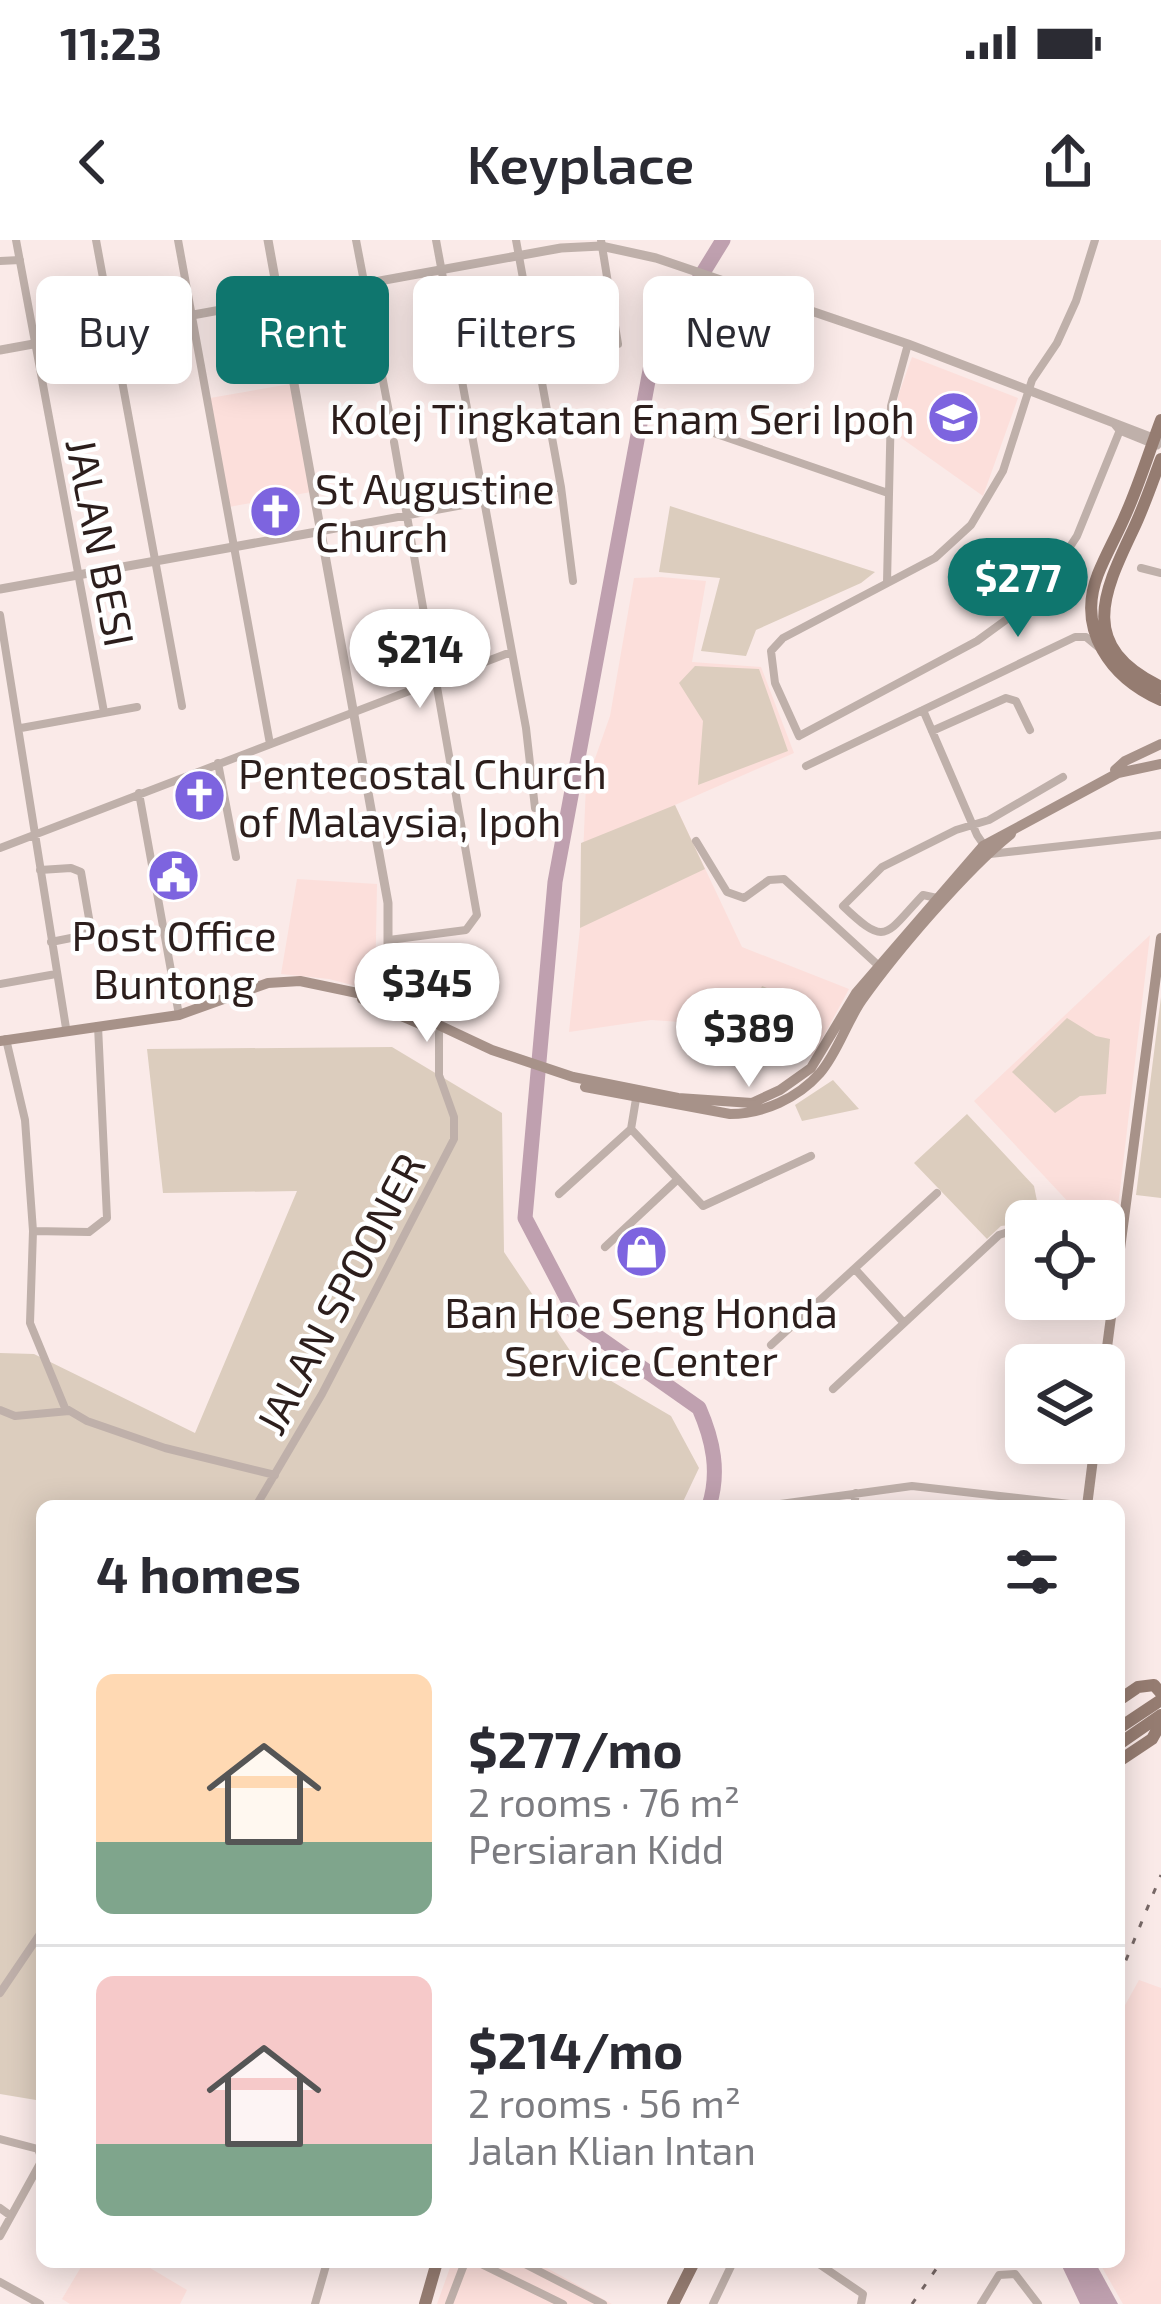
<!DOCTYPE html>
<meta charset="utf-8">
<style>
body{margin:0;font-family:"Exo 2",sans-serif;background:#f2f2f3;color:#2b2b33;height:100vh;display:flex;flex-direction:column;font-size:45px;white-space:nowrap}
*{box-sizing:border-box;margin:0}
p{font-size:39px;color:#7c7c81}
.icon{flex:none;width:66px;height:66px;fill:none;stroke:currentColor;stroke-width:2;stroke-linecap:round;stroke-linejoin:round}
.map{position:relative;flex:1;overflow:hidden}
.sheet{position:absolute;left:36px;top:1260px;width:1089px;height:768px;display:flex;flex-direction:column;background:#fff;border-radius:18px;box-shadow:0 6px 30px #0003}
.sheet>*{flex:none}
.hud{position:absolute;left:36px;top:36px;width:1089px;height:108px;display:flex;gap:24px}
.fabs{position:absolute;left:1005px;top:960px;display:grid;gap:24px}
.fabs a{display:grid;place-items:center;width:120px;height:120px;border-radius:18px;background:#fff;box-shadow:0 6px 30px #0003;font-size:60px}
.price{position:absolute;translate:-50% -102px;padding:0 27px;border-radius:42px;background:#fff;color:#222;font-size:39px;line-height:78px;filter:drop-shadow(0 3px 6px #0008)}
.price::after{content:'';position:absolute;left:50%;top:72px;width:36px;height:27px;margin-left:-18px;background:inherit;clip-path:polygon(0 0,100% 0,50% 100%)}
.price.current{background:#0f766e;color:#fff}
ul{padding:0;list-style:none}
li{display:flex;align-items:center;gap:36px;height:300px;padding:0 60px}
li+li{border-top:3px solid #e1e1e2}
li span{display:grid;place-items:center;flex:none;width:336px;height:240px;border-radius:18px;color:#555}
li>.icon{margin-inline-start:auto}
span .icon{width:144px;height:144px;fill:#fffc;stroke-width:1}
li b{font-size:51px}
h2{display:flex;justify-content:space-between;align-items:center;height:144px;padding:0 60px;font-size:51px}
.tag{padding:0 42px;border-radius:18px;background:#fff;box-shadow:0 6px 30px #0003;font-size:42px;line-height:108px}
.tag.current{background:#0f766e;color:#fff}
.status{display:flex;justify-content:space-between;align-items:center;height:84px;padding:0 60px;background:#fff;direction:ltr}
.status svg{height:33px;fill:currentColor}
header{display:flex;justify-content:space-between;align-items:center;height:156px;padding:0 60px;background:#fff;font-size:54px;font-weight:600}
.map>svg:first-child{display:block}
</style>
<div class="status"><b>11:23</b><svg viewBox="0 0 49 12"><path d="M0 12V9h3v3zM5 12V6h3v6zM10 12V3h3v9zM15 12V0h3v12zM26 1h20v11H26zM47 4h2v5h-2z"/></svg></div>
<header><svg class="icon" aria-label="back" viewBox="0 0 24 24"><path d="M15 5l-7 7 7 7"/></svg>Keyplace<svg class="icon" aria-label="share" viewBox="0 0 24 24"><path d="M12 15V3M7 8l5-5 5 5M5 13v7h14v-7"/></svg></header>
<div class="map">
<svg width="1161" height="2064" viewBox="0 0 1161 2064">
<rect width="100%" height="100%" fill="#faeae8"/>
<path fill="#fcdfdb" d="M 912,117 L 1018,158 L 983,256 L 897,195 L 898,156 Z
M 290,144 L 311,252 L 229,267 L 210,158 Z
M 661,337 L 706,341 L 692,422 L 761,427 L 794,513 L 675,565 L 742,707 L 849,749 L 813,816 L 711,800 L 709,784 L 651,780 L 569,792 L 580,688 L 586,544 L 610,476 L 634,338 Z
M 297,639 L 377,644 L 375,751 L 329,739 L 281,734 Z
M 1150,695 L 1117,975 L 1073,967 L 974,861 Z
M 1139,1740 L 1161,1748 L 1161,2064 L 1123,2064 L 1099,2022 L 1119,2022 L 1119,1776 Z
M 84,2022 L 140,2022 L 187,2050 L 180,2064 L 70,2064 L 62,2059 Z
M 452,2022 L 536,2022 L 612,2064 L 437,2064 Z"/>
<path fill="#dccdbe" d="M 670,266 L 875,332 L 861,343 L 756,390 L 746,416 L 701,411 L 720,338 L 659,332 Z
M 695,426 L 759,429 L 788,511 L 698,545 L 703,481 L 679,443 Z
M 675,565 L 705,629 L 580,688 L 581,603 Z
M 762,746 L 809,765 L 792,807 L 745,788 Z
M 1161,757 L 1161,958 L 1136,955 Z
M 1067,778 L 1096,796 L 1110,799 L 1106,854 L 1080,856 L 1055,873 L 1012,832 Z
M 392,807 L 502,873 L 504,1012 L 577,1121 L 671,1176 L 699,1228 L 681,1266 L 42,1266 L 42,1861 L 0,1854 L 0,1113 L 34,1114 L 195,1193 L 297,951 L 163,953 L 147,809 Z
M 833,840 L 859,869 L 802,881 L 795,865 Z
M 967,874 L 1034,946 L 1041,981 L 1001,986 L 987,999 L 914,923 Z"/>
<path fill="#bfa0af" d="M 1060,2022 L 1095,2022 L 1118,2064 L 1080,2064 Z"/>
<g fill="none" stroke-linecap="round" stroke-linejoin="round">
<path stroke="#bfa0af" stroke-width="15" d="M 709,1266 C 720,1232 713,1200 699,1168 L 581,1085 L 525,978 L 555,642 L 653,114 L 723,0"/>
<path stroke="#bfb0aa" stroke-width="8" d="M 16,0 L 104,472
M 96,0 L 182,466
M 178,0 L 270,504
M 356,0 L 393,193
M 436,0 L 526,488 L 535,568
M 516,0 L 561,247 L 573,341
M 601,0 L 618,104
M 1095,0 L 1076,61 L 1057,103 L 1032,140 L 1003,231 L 971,285 L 935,318 L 783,398 L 771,411 L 775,443 L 799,496 L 977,401 L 1025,366 L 1054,331 L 1077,296 L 1120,190
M 0,21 L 20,20
M 705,190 L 888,253
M 322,291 L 561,247
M 1141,328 L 1161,333
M 887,343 L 891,166 L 908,104
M 0,375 L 66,788
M 923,470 L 977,595 L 990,614 L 1161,595
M 21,488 L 137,467
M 932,491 L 1006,458 L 1016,461 L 1030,490
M 218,523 L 236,617
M 806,526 L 1075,397 L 1086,397 L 1098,407
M 139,553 L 179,775
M 696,601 L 727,652 L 744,658 L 769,640 L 784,639 L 880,727
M 0,608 L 511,412
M 40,630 L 71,628 L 81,632 L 90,684 L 86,695 L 51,702
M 937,658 L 923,655 C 885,695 887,708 843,666 L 882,627 L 956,590 L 989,580 L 1063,537
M 389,700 L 466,690 L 477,675 L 394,202
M 0,744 L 56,734
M 6,799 L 25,880 L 33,991 L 30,1083 L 65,1168 L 87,1181 L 165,1208 L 275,1235
M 637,853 L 631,889 L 703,966 L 811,916
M 559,954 L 631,889
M 33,991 L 89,992 L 107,978 L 98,786
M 1104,995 L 1121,997
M 605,1007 L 678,939
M 855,1029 L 904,1083
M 771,1105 L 937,953
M 833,1149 L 999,995 L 1026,986
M 0,1170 L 15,1176 L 69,1171
M 773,1265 L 912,1246 L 1087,1266
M 256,1266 L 322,1154 L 454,899 L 454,877 L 439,835 L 439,793
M 854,1266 L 856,1253
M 0,1753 L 42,1691
M 0,1899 L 38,1909 L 42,1919
M 0,1968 L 11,1976
M 0,1996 L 42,1920
M 477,2022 L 563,2064
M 521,2022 L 603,2064
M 816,2022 L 863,2054 L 861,2064
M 0,2042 L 40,2064
M 315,2064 L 327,2022
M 449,2064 L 465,2022
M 713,2064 L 733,2022
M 981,2064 L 999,2035 L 1015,2034 L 1038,2064"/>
<path stroke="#bfb0aa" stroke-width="9" d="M 268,0 L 388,663 L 388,729 L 380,760
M 0,110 L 561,8 L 601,6 L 656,18 L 908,104 L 1161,201
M 1115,184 L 1120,190 L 1157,205
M 0,349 L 322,291"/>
<path stroke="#a79289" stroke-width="10" d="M 1115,530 L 1125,521 L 1161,504
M 362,759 L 422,785
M 0,801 L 179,775 L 268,743 L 300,741 L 381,758 L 492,810 L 573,837 L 678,858 L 752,863 L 780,850 L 811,828 L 856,753 L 983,606 L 1118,533 L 1161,524
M 585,847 L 730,874 C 763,874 798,858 820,833 C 838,812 846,783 862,760 C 896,712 966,630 1011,594
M 1104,1130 L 1161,698
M 1087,1266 L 1095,1203"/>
<path stroke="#957c71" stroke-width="12" d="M 1161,180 C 1149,212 1139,245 1125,276 C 1117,295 1106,314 1098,334 C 1076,390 1111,438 1161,460
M 1161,219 C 1152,243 1144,267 1133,290 C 1102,355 1078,407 1161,447
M 1119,1460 L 1138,1447 L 1154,1445 L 1161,1453
M 1119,1488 L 1161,1460
M 1119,1504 L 1161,1475
M 1119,1521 L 1152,1499 L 1161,1483
M 425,2064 L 437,2022
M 673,2064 L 694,2022"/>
<path stroke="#776866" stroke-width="3" stroke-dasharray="6 12" stroke-linecap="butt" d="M 1119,1737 L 1161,1635
M 912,2064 L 941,2022"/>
</g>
<defs>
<symbol id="school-disc" viewBox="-11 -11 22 22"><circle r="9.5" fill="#7d64df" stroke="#fff"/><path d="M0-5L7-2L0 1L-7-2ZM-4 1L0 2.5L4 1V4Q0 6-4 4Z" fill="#fff"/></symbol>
<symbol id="church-disc" viewBox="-11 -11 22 22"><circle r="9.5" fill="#7d64df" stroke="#fff"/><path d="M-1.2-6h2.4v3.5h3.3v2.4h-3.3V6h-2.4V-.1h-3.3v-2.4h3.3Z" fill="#fff"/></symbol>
<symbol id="civic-disc" viewBox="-11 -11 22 22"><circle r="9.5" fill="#7d64df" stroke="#fff"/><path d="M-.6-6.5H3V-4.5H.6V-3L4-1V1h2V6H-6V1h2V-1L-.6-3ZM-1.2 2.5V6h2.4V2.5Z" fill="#fff"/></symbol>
<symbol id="shop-disc" viewBox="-11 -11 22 22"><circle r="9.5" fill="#7d64df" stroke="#fff"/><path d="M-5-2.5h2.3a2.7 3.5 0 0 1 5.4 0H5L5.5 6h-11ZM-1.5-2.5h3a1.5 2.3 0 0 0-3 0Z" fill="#fff"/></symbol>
</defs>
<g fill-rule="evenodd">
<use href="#school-disc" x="924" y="148" width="59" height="59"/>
<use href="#church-disc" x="246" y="242" width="59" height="59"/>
<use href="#church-disc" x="170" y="526" width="59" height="59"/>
<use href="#civic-disc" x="144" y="606" width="59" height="59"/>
<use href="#shop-disc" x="612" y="982" width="59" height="59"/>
</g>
<g text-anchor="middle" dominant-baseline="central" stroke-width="9" stroke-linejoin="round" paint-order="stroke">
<g font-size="42" fill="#2c1e1c" stroke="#fff" text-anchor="start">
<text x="915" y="177" text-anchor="end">Kolej Tingkatan Enam Seri Ipoh</text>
<text x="315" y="247">St Augustine<tspan x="315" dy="48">Church</tspan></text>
<text x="238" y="532">Pentecostal Church<tspan x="238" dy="48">of Malaysia, Ipoh</tspan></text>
<text x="174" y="694" text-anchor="middle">Post Office<tspan x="174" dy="48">Buntong</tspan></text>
<text x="641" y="1071" text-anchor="middle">Ban Hoe Seng Honda<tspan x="641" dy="48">Service Center</tspan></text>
</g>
<g font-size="42" fill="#2c1e1c" stroke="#fff">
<text transform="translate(102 302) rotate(79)">JALAN BESI</text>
<text transform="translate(339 1053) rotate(-62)">JALAN SPOONER</text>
</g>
</g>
</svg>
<div class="fabs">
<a><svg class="icon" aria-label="locate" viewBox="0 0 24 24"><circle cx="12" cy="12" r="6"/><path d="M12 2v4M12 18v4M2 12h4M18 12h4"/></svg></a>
<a><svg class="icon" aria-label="layers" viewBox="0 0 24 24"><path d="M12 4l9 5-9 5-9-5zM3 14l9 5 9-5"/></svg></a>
</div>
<b class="price current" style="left:1018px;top:400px">$277</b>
<b class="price" style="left:420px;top:471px">$214</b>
<b class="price" style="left:427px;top:805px">$345</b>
<b class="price" style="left:749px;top:850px">$389</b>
<div class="hud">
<a class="tag">Buy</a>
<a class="tag current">Rent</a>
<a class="tag">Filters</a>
<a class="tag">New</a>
</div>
<section class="sheet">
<h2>4 homes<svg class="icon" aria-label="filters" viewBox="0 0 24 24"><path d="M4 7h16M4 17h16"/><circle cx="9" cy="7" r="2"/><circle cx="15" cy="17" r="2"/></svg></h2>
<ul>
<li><span style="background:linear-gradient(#ffd9b3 70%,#7fa58c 0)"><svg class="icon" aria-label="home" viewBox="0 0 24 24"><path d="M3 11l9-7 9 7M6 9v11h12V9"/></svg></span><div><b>$277/mo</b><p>2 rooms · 76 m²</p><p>Persiaran Kidd</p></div></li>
<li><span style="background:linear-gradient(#f6c9c9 70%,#7fa58c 0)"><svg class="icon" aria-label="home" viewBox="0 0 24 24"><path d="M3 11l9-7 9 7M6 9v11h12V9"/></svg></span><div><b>$214/mo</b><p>2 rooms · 56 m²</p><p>Jalan Klian Intan</p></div></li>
</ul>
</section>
</div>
